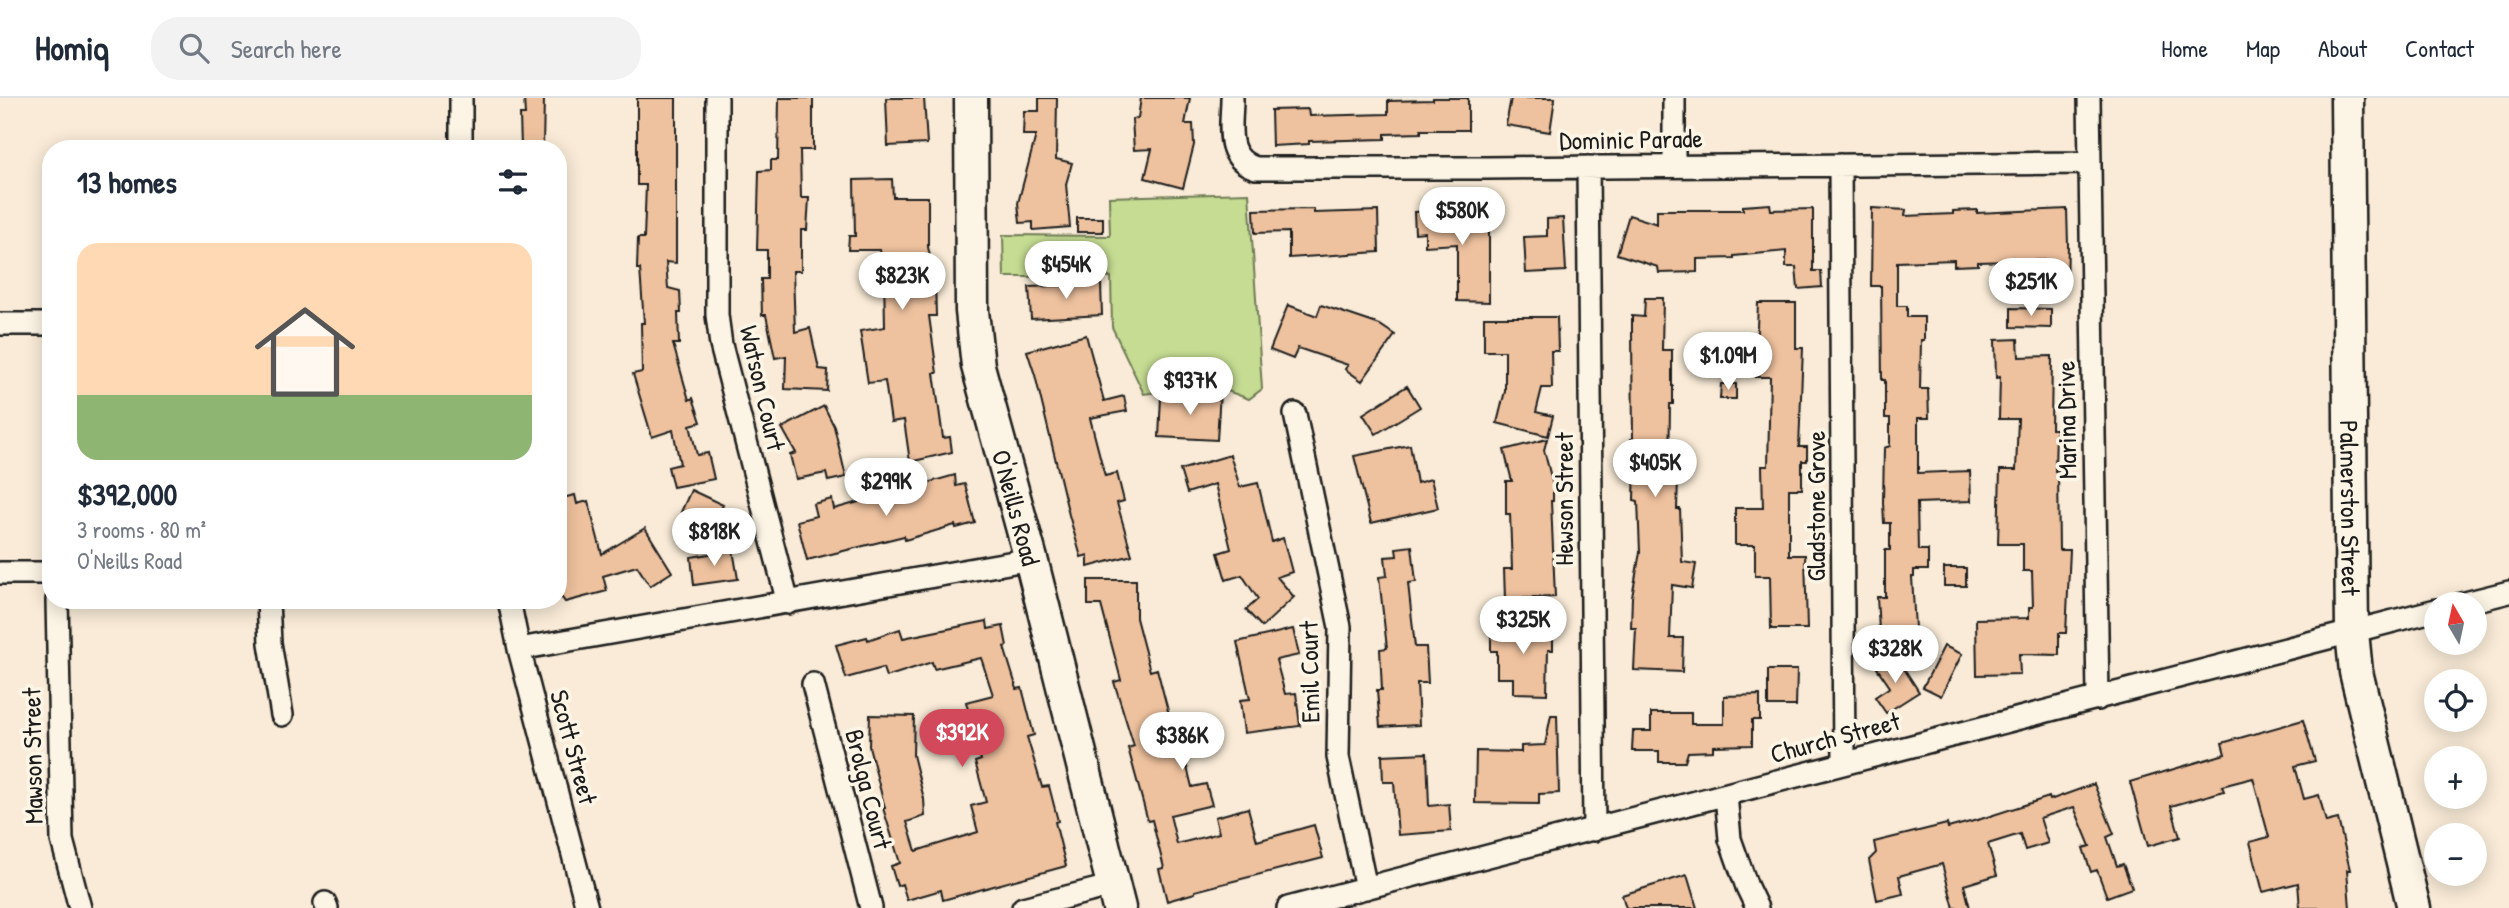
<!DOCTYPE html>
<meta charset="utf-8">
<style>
body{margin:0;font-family:"Patrick Hand",sans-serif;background:#f2f2f3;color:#1f2937;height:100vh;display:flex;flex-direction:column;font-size:26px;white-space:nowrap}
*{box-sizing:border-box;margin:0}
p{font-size:23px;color:#747a83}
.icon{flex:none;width:38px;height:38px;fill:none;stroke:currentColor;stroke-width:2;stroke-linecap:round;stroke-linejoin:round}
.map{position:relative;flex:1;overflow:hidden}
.sheet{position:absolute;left:42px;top:42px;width:525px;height:469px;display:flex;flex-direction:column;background:#fff;border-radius:28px;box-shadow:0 4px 18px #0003}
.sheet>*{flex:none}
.needle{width:46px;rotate:351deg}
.buttons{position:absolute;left:2424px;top:494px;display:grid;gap:14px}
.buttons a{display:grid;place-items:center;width:63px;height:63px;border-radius:50%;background:#fff;box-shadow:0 4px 18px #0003;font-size:35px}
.price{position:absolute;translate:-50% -60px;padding:0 16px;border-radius:24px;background:#fff;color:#222;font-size:23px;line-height:46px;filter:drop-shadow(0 2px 4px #0008)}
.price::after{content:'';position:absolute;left:50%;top:42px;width:21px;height:16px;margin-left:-10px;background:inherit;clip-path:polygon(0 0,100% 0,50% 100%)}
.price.current{background:#d1495b;color:#fff}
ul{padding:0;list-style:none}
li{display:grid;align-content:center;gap:14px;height:371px;padding:0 35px}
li+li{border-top:2px solid #e0e1e3}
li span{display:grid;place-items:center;height:217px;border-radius:21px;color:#555}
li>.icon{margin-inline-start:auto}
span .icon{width:126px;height:126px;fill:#fffc;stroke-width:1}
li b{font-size:30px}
h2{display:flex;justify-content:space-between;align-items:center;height:84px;padding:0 35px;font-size:30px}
header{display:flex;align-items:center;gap:42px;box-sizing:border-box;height:98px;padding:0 35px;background:#fff;border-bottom:2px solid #e0e1e3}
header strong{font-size:33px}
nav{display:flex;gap:38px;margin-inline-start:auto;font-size:24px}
.search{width:490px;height:63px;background:#f2f2f3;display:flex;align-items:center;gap:18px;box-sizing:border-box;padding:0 24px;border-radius:28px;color:#747a83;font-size:26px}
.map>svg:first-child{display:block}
</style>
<header>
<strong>Homiq</strong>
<div class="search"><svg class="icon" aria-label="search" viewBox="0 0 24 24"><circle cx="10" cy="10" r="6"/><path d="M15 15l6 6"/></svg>Search here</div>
<nav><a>Home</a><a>Map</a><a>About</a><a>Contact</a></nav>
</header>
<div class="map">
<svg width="2509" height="810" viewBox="0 0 2509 810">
<rect width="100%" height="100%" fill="#f9ebd7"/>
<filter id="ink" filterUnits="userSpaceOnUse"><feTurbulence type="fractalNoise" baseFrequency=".0143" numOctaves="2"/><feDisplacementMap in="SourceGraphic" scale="14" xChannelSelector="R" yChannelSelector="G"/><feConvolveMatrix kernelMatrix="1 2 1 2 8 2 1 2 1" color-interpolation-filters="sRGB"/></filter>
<g filter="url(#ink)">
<path fill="#c5dc92" stroke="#707c57" stroke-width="2" d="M 1249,95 L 1262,291 L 1249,301 L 1209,286 L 1144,296 L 1112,229 L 1111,179 L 1004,179 L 1003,137 L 1110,138 L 1109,99 Z"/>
<path fill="#efc29f" stroke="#1c1c1c" stroke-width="2" d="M 524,0 L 544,0 L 543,49 L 521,49 L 520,17 L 525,17 Z
M 637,0 L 676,0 L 676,165 L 666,164 L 668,190 L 680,193 L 681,215 L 678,215 L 679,246 L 673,246 L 689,302 L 693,300 L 701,324 L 690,327 L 697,357 L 708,355 L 714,381 L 673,389 L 668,369 L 680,366 L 673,332 L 652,339 L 633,276 L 642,274 L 641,225 L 644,225 L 640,171 L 637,171 L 638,140 L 644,140 L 646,87 L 637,87 Z
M 779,0 L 813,0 L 813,52 L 800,52 L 801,100 L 809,100 L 807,132 L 801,132 L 801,173 L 793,173 L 795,234 L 810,230 L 819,271 L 828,272 L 827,293 L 785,291 L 786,258 L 775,260 L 766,217 L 762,217 L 761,181 L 767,181 L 767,152 L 757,152 L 759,73 L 771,72 L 771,62 L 778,62 Z
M 886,0 L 924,0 L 927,46 L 888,48 Z
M 1039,0 L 1057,0 L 1056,61 L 1072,65 L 1066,86 L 1070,129 L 1033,132 L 1033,124 L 1020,125 L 1018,105 L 1036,37 L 1023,37 L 1024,13 L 1039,13 Z
M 1141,0 L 1190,0 L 1185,26 L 1193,26 L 1194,47 L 1183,90 L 1145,80 L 1152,51 L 1134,52 L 1132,21 L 1138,20 Z
M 1433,0 L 1468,0 L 1468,32 L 1421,32 L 1421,35 L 1385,36 L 1385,41 L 1309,43 L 1309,46 L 1272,48 L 1271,12 L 1308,11 L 1309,18 L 1388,16 L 1388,3 L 1433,2 Z
M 1511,0 L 1555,0 L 1550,34 L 1506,27 Z
M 892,81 L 893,99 L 928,99 L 928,149 L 935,182 L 936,218 L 929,218 L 937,275 L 934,275 L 943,340 L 950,339 L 952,354 L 910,364 L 904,322 L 891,324 L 885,283 L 868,285 L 860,233 L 885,229 L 884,174 L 880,152 L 848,152 L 849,138 L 855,138 L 854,82 Z
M 1770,106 L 1771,112 L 1813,111 L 1813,173 L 1821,173 L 1822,189 L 1798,191 L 1796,169 L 1786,169 L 1786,153 L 1734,158 L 1734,160 L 1697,161 L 1697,174 L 1659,175 L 1658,169 L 1617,156 L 1629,117 L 1657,126 L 1657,112 L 1743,112 L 1743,108 Z
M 1872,110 L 1906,112 L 1905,118 L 1953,116 L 1953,113 L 1977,112 L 1977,115 L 2067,111 L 2068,147 L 2067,191 L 2050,191 L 2051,162 L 1978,164 L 1978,167 L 1954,168 L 1954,162 L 1897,164 L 1897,208 L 1907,208 L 1907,219 L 1924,219 L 1924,242 L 1921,242 L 1920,291 L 1928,291 L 1929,320 L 1918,320 L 1918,375 L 1970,373 L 1971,403 L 1917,405 L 1918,452 L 1928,452 L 1928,472 L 1914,472 L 1914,479 L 1912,479 L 1915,530 L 1879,532 L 1877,499 L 1885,499 L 1885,452 L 1890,452 L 1890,425 L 1884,425 L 1883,404 L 1884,350 L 1890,348 L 1890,320 L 1885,320 L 1885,282 L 1882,282 L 1881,188 L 1871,188 Z
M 1314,111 L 1314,115 L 1378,113 L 1379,154 L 1289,160 L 1289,134 L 1255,135 L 1254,112 Z
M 1435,113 L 1489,113 L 1489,204 L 1457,203 L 1457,146 L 1425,148 L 1425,134 L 1415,135 L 1414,114 Z
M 1077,120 L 1103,120 L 1103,134 L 1077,134 Z
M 1563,120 L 1566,173 L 1526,175 L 1524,139 L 1547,138 L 1547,121 Z
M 1101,186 L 1102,217 L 1031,221 L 1029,189 Z
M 1645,200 L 1663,200 L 1662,252 L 1672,252 L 1672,288 L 1673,288 L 1673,306 L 1670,306 L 1669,381 L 1678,381 L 1677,411 L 1680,411 L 1682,464 L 1696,466 L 1692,490 L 1672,487 L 1670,540 L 1683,540 L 1682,574 L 1634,572 L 1636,530 L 1631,530 L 1632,499 L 1640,454 L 1638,403 L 1634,402 L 1635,365 L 1631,365 L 1631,341 L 1633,341 L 1632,234 L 1632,218 L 1644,219 Z
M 1758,205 L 1796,205 L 1796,250 L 1803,250 L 1799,349 L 1807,349 L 1807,363 L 1802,363 L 1802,391 L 1789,391 L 1789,457 L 1805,457 L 1807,531 L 1771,531 L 1770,478 L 1755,478 L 1755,447 L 1735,447 L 1735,410 L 1763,410 L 1762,368 L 1768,368 L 1770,279 L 1755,279 Z
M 1288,207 L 1317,218 L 1321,207 L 1380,227 L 1395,237 L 1362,283 L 1345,271 L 1348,267 L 1298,250 L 1293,261 L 1270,252 Z
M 2011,210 L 2051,211 L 2051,230 L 2011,229 Z
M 1484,219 L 1557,219 L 1558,253 L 1551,253 L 1552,290 L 1542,290 L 1536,314 L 1553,318 L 1548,338 L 1497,325 L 1505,293 L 1505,253 L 1484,253 Z
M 1086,237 L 1104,303 L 1124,298 L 1127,313 L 1090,320 L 1105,378 L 1117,375 L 1124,403 L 1117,405 L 1132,457 L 1088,469 L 1088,457 L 1081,459 L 1069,417 L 1035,277 L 1027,253 Z
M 2018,241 L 2019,259 L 2052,258 L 2051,331 L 2056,331 L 2055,373 L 2058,373 L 2059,452 L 2070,452 L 2066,535 L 2059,535 L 2059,557 L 2019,556 L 2020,576 L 1977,577 L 1976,521 L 2029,520 L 2029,509 L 2033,509 L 2032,473 L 2023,473 L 2023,446 L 1998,446 L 2000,372 L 2016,372 L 2018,321 L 1999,321 L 2000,279 L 1996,280 L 1995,242 Z
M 1721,286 L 1736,286 L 1736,301 L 1720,301 Z
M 1407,288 L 1420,309 L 1376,336 L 1363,316 Z
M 1200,293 L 1220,294 L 1217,342 L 1159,339 L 1161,299 L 1199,300 Z
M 824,308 L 834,328 L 846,379 L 828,383 L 826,375 L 796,381 L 790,357 L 796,355 L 782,330 Z
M 1547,341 L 1544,352 L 1553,387 L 1553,403 L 1551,403 L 1555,499 L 1505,501 L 1504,471 L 1512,471 L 1510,416 L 1506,416 L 1506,383 L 1512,383 L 1504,352 Z
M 1410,347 L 1417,385 L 1431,381 L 1438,410 L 1371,425 L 1354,358 Z
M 1230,357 L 1240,389 L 1258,385 L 1272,444 L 1283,440 L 1292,474 L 1277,479 L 1294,499 L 1262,529 L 1246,512 L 1258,501 L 1242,477 L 1226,482 L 1218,455 L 1231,451 L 1215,386 L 1187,395 L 1180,372 Z
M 955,377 L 956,388 L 965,386 L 975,425 L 956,430 L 955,427 L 905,442 L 904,438 L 807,462 L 797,423 L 816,418 L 813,406 L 832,401 L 834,411 Z
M 691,392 L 723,407 L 713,430 L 681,414 Z
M 575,397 L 577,406 L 588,403 L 602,456 L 645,430 L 672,474 L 650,488 L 637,468 L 603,478 L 607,493 L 565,504 L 562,500 L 558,501 L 558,401 Z
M 1412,448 L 1416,484 L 1408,485 L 1415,549 L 1426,549 L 1428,585 L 1417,585 L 1419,627 L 1380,629 L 1377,592 L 1382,592 L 1380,551 L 1387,550 L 1379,479 L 1387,478 L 1385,459 L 1397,458 L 1396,450 Z
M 733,452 L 738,481 L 694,487 L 691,459 Z
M 1944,470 L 1966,470 L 1966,488 L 1944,488 Z
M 1088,482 L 1136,482 L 1136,520 L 1150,573 L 1157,571 L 1182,666 L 1186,665 L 1192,689 L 1206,686 L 1212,707 L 1170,717 L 1177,746 L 1219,735 L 1215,719 L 1248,710 L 1257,743 L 1314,727 L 1323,760 L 1195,793 L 1195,795 L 1167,803 L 1159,771 L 1164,770 L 1152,722 L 1148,723 L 1128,650 L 1134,648 L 1114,584 L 1121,582 L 1101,507 L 1088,507 Z
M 987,523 L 988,531 L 1003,528 L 1007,548 L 1004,549 L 1017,591 L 1022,590 L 1034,637 L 1027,639 L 1042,689 L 1049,688 L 1058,723 L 1055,724 L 1066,768 L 943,802 L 941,792 L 907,802 L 902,786 L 897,788 L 891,768 L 900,765 L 883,710 L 885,710 L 869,648 L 870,617 L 914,618 L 913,657 L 924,701 L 925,718 L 907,724 L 916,753 L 978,734 L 971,708 L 986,704 L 975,664 L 981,662 L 966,604 L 993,597 L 981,560 L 934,571 L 932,564 L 886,579 L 883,570 L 846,580 L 836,547 L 867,539 L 868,542 L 900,531 L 903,540 Z
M 1553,528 L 1553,552 L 1548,552 L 1547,596 L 1513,595 L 1513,580 L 1497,580 L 1497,553 L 1491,553 L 1491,529 Z
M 1293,531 L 1299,557 L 1276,562 L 1285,596 L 1296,595 L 1300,628 L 1244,635 L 1240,602 L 1250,601 L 1237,544 Z
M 1944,548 L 1962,556 L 1941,598 L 1923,589 Z
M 1896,558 L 1919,594 L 1886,615 L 1875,599 L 1890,589 L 1877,570 Z
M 1768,572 L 1797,572 L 1796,608 L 1768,608 Z
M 1760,597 L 1760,622 L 1752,622 L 1752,647 L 1713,648 L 1713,653 L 1688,654 L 1685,664 L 1659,664 L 1659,653 L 1632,653 L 1633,633 L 1651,633 L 1651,615 L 1691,615 L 1691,626 L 1724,626 L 1724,598 Z
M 1551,617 L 1557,617 L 1559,695 L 1539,696 L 1539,706 L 1475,705 L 1476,653 L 1521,654 L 1521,648 L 1545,647 Z
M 2303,622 L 2315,663 L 2295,668 L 2304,701 L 2319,697 L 2326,724 L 2338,721 L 2350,772 L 2347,772 L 2350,810 L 2300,810 L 2298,785 L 2263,794 L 2250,744 L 2269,739 L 2253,680 L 2222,688 L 2224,693 L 2171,708 L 2180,739 L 2148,748 L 2130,684 L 2225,656 L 2222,645 Z
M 1427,655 L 1429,708 L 1449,706 L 1451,733 L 1398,737 L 1394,684 L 1383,684 L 1382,657 Z
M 2094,686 L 2114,736 L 2107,739 L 2117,768 L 2123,766 L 2132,790 L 2107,799 L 2097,772 L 2091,774 L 2083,750 L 2090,748 L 2074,709 L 2040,720 L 2048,745 L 2025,752 L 2020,736 L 1988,746 L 1997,777 L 1964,787 L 1970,810 L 1954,810 L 1942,766 L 1899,778 L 1903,796 L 1877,802 L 1869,762 L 1876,755 L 1874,744 L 1947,726 L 1948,730 L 1981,721 L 2049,699 L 2050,702 Z
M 1687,777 L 1697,810 L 1626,810 L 1622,797 Z"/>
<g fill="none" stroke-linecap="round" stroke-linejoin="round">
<defs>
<path id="street" d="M 461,0 L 461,51
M 717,0 L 717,217 L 721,247 L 788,505
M 1232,0 C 1232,28 1223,60 1256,70 L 1487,70 L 2090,65
M 1674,0 L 1674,67
M 2089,0 L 2098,601
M 1840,67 L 1844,665
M 1588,69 L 1594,732
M 0,226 L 51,226
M 1295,316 L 1340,529 L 1338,659 L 1366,790
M 0,475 L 51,475
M 57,502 L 62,742 L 80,810
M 268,502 L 270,545 L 282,617
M 509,502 L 519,551 L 587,810
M 2461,506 L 2509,494
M 519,551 L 1031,461
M 813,586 L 871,810
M 1726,697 L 1730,741 L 1747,789 L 1757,810
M 325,805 L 327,810
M 1023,810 L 1114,787
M 1288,810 L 2436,512"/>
<g id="secondary">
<path id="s1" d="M 971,0 L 972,213 L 978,268 L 1031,461 L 1119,810"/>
<path id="s2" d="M 2347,0 L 2352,534 L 2356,574 L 2414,810"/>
</g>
</defs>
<use href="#street" stroke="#1c1c1c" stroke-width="26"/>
<use href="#secondary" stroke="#1c1c1c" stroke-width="37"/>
<use href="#street" stroke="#fcf5e5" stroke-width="21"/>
<use href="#secondary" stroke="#fcf5e5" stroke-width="32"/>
</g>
</g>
<g text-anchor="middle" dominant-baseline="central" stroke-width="7" stroke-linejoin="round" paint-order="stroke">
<g font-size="26" fill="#1c1c1c" stroke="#fcf5e5">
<text transform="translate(1631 41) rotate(-1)">Dominic Parade</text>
<text transform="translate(763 290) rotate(77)">Watson Court</text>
<text transform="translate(2066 322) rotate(-91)">Marina Drive</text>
<text transform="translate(1563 401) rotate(-90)">Hewson Street</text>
<text transform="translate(1815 408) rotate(-90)">Gladstone Grove</text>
<text stroke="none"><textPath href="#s1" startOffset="415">O'Neills Road</textPath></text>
<text stroke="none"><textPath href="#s2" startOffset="410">Palmerston Street</textPath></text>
<text transform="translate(1309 574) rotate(-91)">Emil Court</text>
<text transform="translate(1835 639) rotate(-15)">Church Street</text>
<text transform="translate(574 649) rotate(75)">Scott Street</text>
<text transform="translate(32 658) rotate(-91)">Mawson Street</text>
<text transform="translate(869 691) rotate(76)">Brolga Court</text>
</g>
</g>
</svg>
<div class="buttons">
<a><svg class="needle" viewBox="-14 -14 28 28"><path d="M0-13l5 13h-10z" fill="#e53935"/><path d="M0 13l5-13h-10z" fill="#747a83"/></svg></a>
<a><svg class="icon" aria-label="locate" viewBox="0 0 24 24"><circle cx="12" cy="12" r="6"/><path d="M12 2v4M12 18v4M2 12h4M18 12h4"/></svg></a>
<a>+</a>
<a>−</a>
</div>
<b class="price" style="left:1462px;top:149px">$580K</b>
<b class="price" style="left:1066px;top:203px">$454K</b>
<b class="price" style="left:902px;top:214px">$823K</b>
<b class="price" style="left:2031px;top:220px">$251K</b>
<b class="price" style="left:1728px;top:294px">$1.09M</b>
<b class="price" style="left:1190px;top:319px">$937K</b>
<b class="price" style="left:1655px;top:401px">$405K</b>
<b class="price" style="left:886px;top:420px">$299K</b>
<b class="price" style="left:714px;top:470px">$818K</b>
<b class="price" style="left:1523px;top:558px">$325K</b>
<b class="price" style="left:1895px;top:587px">$328K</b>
<b class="price current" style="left:962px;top:671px">$392K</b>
<b class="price" style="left:1182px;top:674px">$386K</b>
<section class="sheet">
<h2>13 homes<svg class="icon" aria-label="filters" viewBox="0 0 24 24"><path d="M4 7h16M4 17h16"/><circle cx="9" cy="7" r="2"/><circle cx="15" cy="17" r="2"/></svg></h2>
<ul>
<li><span style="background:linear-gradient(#ffd9b3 70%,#8fb573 0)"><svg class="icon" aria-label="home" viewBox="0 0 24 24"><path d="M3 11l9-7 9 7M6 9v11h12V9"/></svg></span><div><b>$392,000</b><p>3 rooms · 80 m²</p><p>O'Neills Road</p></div></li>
</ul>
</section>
</div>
